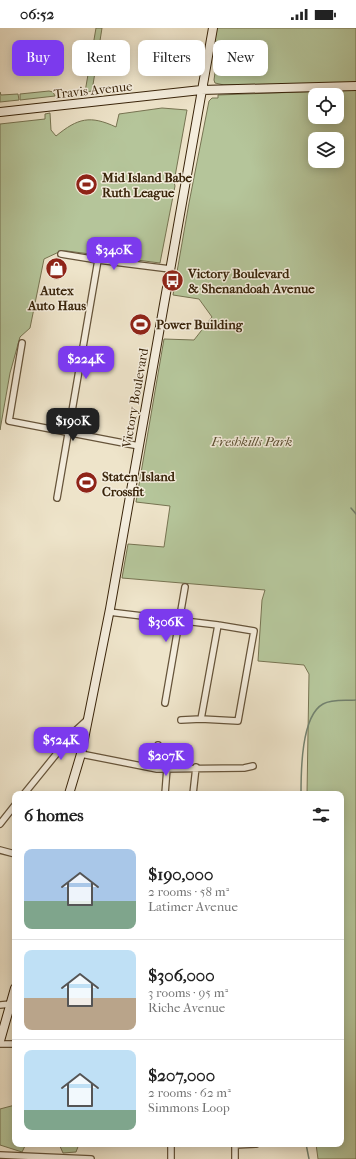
<!DOCTYPE html>
<meta charset="utf-8">
<style>
body{margin:0;font-family:"IM FELL French Canon",serif;background:#f6f6f6;color:#222;height:100vh;display:flex;flex-direction:column;font-size:15px;white-space:nowrap}
*{box-sizing:border-box;margin:0}
p{font-size:13px;color:#767676}
.icon{flex:none;width:22px;height:22px;fill:none;stroke:currentColor;stroke-width:2;stroke-linecap:round;stroke-linejoin:round}
.map{position:relative;flex:1;overflow:hidden}
.sheet{position:absolute;left:12px;top:763px;width:332px;height:356px;display:flex;flex-direction:column;background:#fff;border-radius:8px;box-shadow:0 2px 10px #0003}
.sheet>*{flex:none}
.hud{position:absolute;left:12px;top:12px;width:332px;height:36px;display:flex;gap:8px}
.fabs{position:absolute;left:308px;top:60px;display:grid;gap:8px}
.fabs a{display:grid;place-items:center;width:36px;height:36px;border-radius:8px;background:#fff;box-shadow:0 2px 10px #0003;font-size:20px}
.price{position:absolute;translate:-50% -34px;padding:0 9px;border-radius:8px;background:#7c3aed;color:#fff;font-size:13px;line-height:26px;filter:drop-shadow(0 1px 2px #0008)}
.price::after{content:'';position:absolute;left:50%;top:24px;width:12px;height:9px;margin-left:-6px;background:inherit;clip-path:polygon(0 0,100% 0,50% 100%)}
.price.active{background:#222;color:#fff}
ul{padding:0;list-style:none}
li{display:flex;align-items:center;gap:12px;height:100px;padding:0 12px}
li+li{border-top:1px solid #e0e0e0}
li span{display:grid;place-items:center;flex:none;width:112px;height:80px;border-radius:8px;color:#555}
li>.icon{margin-inline-start:auto}
span .icon{width:48px;height:48px;fill:#fffc;stroke-width:1}
li b{font-size:17px}
h2{display:flex;justify-content:space-between;align-items:center;height:48px;padding:0 12px;font-size:17px}
.chip{padding:0 14px;border-radius:8px;background:#fff;box-shadow:0 2px 10px #0003;font-size:14px;line-height:36px}
.chip.active{background:#7c3aed;color:#fff}
.status{display:flex;justify-content:space-between;align-items:center;height:28px;padding:0 20px;background:#fff;direction:ltr}
.status svg{height:11px;fill:currentColor}
.map>svg:first-child{display:block}
</style>
<div class="status"><b>06:52</b><svg viewBox="0 0 49 12"><path d="M0 12V9h3v3zM5 12V6h3v6zM10 12V3h3v9zM15 12V0h3v12zM26 1h20v11H26zM47 4h2v5h-2z"/></svg></div>
<div class="map">
<svg width="356" height="1131" viewBox="0 0 356 1131">
<rect width="100%" height="100%" fill="#eee4ca"/>
<filter id="stains"><feTurbulence type="fractalNoise" baseFrequency=".005" numOctaves="4"/><feColorMatrix values="0 0 0 0 .2 0 0 0 0 .09 0 0 0 0 .02 0 0 0 .5 -.17"/></filter>
<radialGradient id="worn" r=".72"><stop offset=".6" stop-color="#630" stop-opacity="0"/><stop offset="1" stop-color="#630" stop-opacity=".3"/></radialGradient>
<path fill="#b5c59a" stroke="#777452" fill-rule="evenodd" d="M 96,0 L 102,0 L 92,63 L 85,64 Z
M 217,0 L 356,0 L 356,54 L 331,56 L 224,57 L 215,55 L 214,52 L 217,30 L 215,29 L 214,15 Z
M 356,62 L 356,1131 L 318,1131 L 316,1116 L 341,1116 L 341,766 L 307,766 L 309,646 L 304,637 L 258,633 L 262,572 L 265,562 L 122,550 L 128,516 L 164,519 L 170,478 L 136,474 L 164,311 L 194,312 L 212,289 L 199,271 L 173,267 L 189,175 L 209,73 L 212,70 L 218,70 L 218,67 ZM 315,67 L 337,67 L 337,89 L 315,89 ZM 315,111 L 337,111 L 337,133 L 315,133 Z
M 49,63 L 53,64 L 55,68 L 20,72 L 20,66 Z
M 0,64 L 1,67 L 18,66 L 19,72 L 0,74 Z
M 162,80 L 187,82 L 174,154 L 175,158 L 160,235 L 67,223 L 61,223 L 44,231 L 30,300 L 20,309 L 10,345 L 0,402 L 0,96 L 45,91 L 45,86 L 50,85 L 51,102 L 56,108 C 78,90 90,87 116,99 L 119,86 Z
M 15,1077 L 15,1116 L 26,1116 L 22,1124 L 0,1117 L 0,1081 Z
M 59,1116 L 79,1116 L 76,1124 L 63,1125 Z"/>
<g fill="none" stroke-linecap="round" stroke-linejoin="round">
<path stroke="#73816e" stroke-width="1.5" d="M 351,480 L 356,486
M 301,766 C 301,744 301,688 323,676 C 332,671 345,673 356,672
M 306,1116 L 309,1131"/>
<defs>
<path id="street" d="M 61,226 L 98,232 L 170,241
M 22,315 L 9,393 L 139,418
M 57,470 L 98,232
M 109,584 L 218,597 L 254,603 L 238,693 L 201,691 L 181,692
M 165,675 L 185,559
M 201,691 L 218,597
M 81,726 L 157,741 L 244,740 L 253,738
M 157,741 L 158,717
M 24,766 L 75,703 L 87,692
M 165,766 L 167,740
M 193,766 L 196,739
M 0,796 L 15,777
M 0,822 L 15,826
M 0,977 L 11,976
M 0,1016 L 15,1016
M 171,1116 L 171,1131
M 235,1117 L 256,1116
M 0,1127 L 91,1131
M 235,1131 L 235,1116"/>
<path id="secondary" d="M 0,84 L 201,62 L 356,58
M 69,766 L 81,726 L 110,581 L 213,0
M 0,1013 L 15,960"/>
</defs>
<use href="#street" stroke="#66543a" stroke-width="8"/>
<use href="#secondary" stroke="#39240a" stroke-width="10"/>
<use href="#street" stroke="#f4eddd" stroke-width="5.5"/>
<use href="#secondary" stroke="#f4eddd" stroke-width="8"/>
</g>
<defs>
<symbol id="stadium-disc" viewBox="-11 -11 22 22"><circle r="9.5" fill="#8f2418" stroke="#f4eddd"/><path d="M0-5a6.5 5 0 1 0 0 10a6.5 5 0 1 0 0-10ZM-3.5-1.8h7v3.6h-7Z" fill="#fff"/></symbol>
<symbol id="shop-disc" viewBox="-11 -11 22 22"><circle r="9.5" fill="#8f2418" stroke="#f4eddd"/><path d="M-5-2.5h2.3a2.7 3.5 0 0 1 5.4 0H5L5.5 6h-11ZM-1.5-2.5h3a1.5 2.3 0 0 0-3 0Z" fill="#fff"/></symbol>
<symbol id="bus-disc" viewBox="-11 -11 22 22"><circle r="9.5" fill="#8f2418" stroke="#f4eddd"/><path d="M-5-6H5V4H4V6H2V4H-2V6H-4V4H-5ZM-3.5-4V0h7V-4ZM-3.5 1.2v1.5H-2V1.2ZM2 1.2v1.5H3.5V1.2Z" fill="#fff"/></symbol>
</defs>
<g fill-rule="evenodd">
<use href="#stadium-disc" x="74" y="144" width="25" height="25"/>
<use href="#shop-disc" x="44" y="228" width="25" height="25"/>
<use href="#bus-disc" x="160" y="240" width="25" height="25"/>
<use href="#stadium-disc" x="128" y="284" width="25" height="25"/>
<use href="#stadium-disc" x="74" y="442" width="25" height="25"/>
</g>
<g text-anchor="middle" dominant-baseline="central" stroke-width="3" stroke-linejoin="round" paint-order="stroke">
<g font-size="13" fill="#39240a" stroke="#f4eddd">
<text transform="translate(93 62) rotate(-6)">Travis Avenue</text>
<text transform="translate(135 370) rotate(-80)">Victory Boulevard</text>
</g>
<g font-size="13" font-weight="bold" fill="#39240a" stroke="#f4eddd" text-anchor="start">
<text x="102" y="149">Mid Island Babe<tspan x="102" dy="15">Ruth League</tspan></text>
<text x="188" y="245">Victory Boulevard<tspan x="188" dy="15">&amp; Shenandoah Avenue</tspan></text>
<text x="57" y="262" text-anchor="middle">Autex<tspan x="57" dy="15">Auto Haus</tspan></text>
<text x="156" y="296">Power Building</text>
<text x="102" y="448">Staten Island<tspan x="102" dy="15">Crossfit</tspan></text>
</g>
<g font-size="13" font-style="italic" fill="#584c2e" stroke="#f4eddd">
<text x="252" y="413">Freshkills Park</text>
</g>
</g>
<rect width="100%" height="100%" filter="url(#stains)"/>
<rect width="100%" height="100%" fill="url(#worn)"/>
</svg>
<div class="fabs">
<a><svg class="icon" aria-label="locate" viewBox="0 0 24 24"><circle cx="12" cy="12" r="6"/><path d="M12 2v4M12 18v4M2 12h4M18 12h4"/></svg></a>
<a><svg class="icon" aria-label="layers" viewBox="0 0 24 24"><path d="M12 4l9 5-9 5-9-5zM3 14l9 5 9-5"/></svg></a>
</div>
<b class="price" style="left:114px;top:243px">$340K</b>
<b class="price" style="left:86px;top:352px">$224K</b>
<b class="price active" style="left:73px;top:414px">$190K</b>
<b class="price" style="left:166px;top:615px">$306K</b>
<b class="price" style="left:61px;top:733px">$524K</b>
<b class="price" style="left:166px;top:749px">$207K</b>
<div class="hud">
<a class="chip active">Buy</a>
<a class="chip">Rent</a>
<a class="chip">Filters</a>
<a class="chip">New</a>
</div>
<section class="sheet">
<h2>6 homes<svg class="icon" aria-label="filters" viewBox="0 0 24 24"><path d="M4 7h16M4 17h16"/><circle cx="9" cy="7" r="2"/><circle cx="15" cy="17" r="2"/></svg></h2>
<ul>
<li><span style="background:linear-gradient(#a9c7e8 65%,#7fa58c 0)"><svg class="icon" aria-label="home" viewBox="0 0 24 24"><path d="M3 11l9-7 9 7M6 9v11h12V9"/></svg></span><div><b>$190,000</b><p>2 rooms · 58 m²</p><p>Latimer Avenue</p></div></li>
<li><span style="background:linear-gradient(#bfe0f5 60%,#b9a48a 0)"><svg class="icon" aria-label="home" viewBox="0 0 24 24"><path d="M3 11l9-7 9 7M6 9v11h12V9"/></svg></span><div><b>$306,000</b><p>3 rooms · 95 m²</p><p>Riche Avenue</p></div></li>
<li><span style="background:linear-gradient(#bfe0f5 75%,#7fa58c 0)"><svg class="icon" aria-label="home" viewBox="0 0 24 24"><path d="M3 11l9-7 9 7M6 9v11h12V9"/></svg></span><div><b>$207,000</b><p>2 rooms · 62 m²</p><p>Simmons Loop</p></div></li>
</ul>
</section>
</div>
